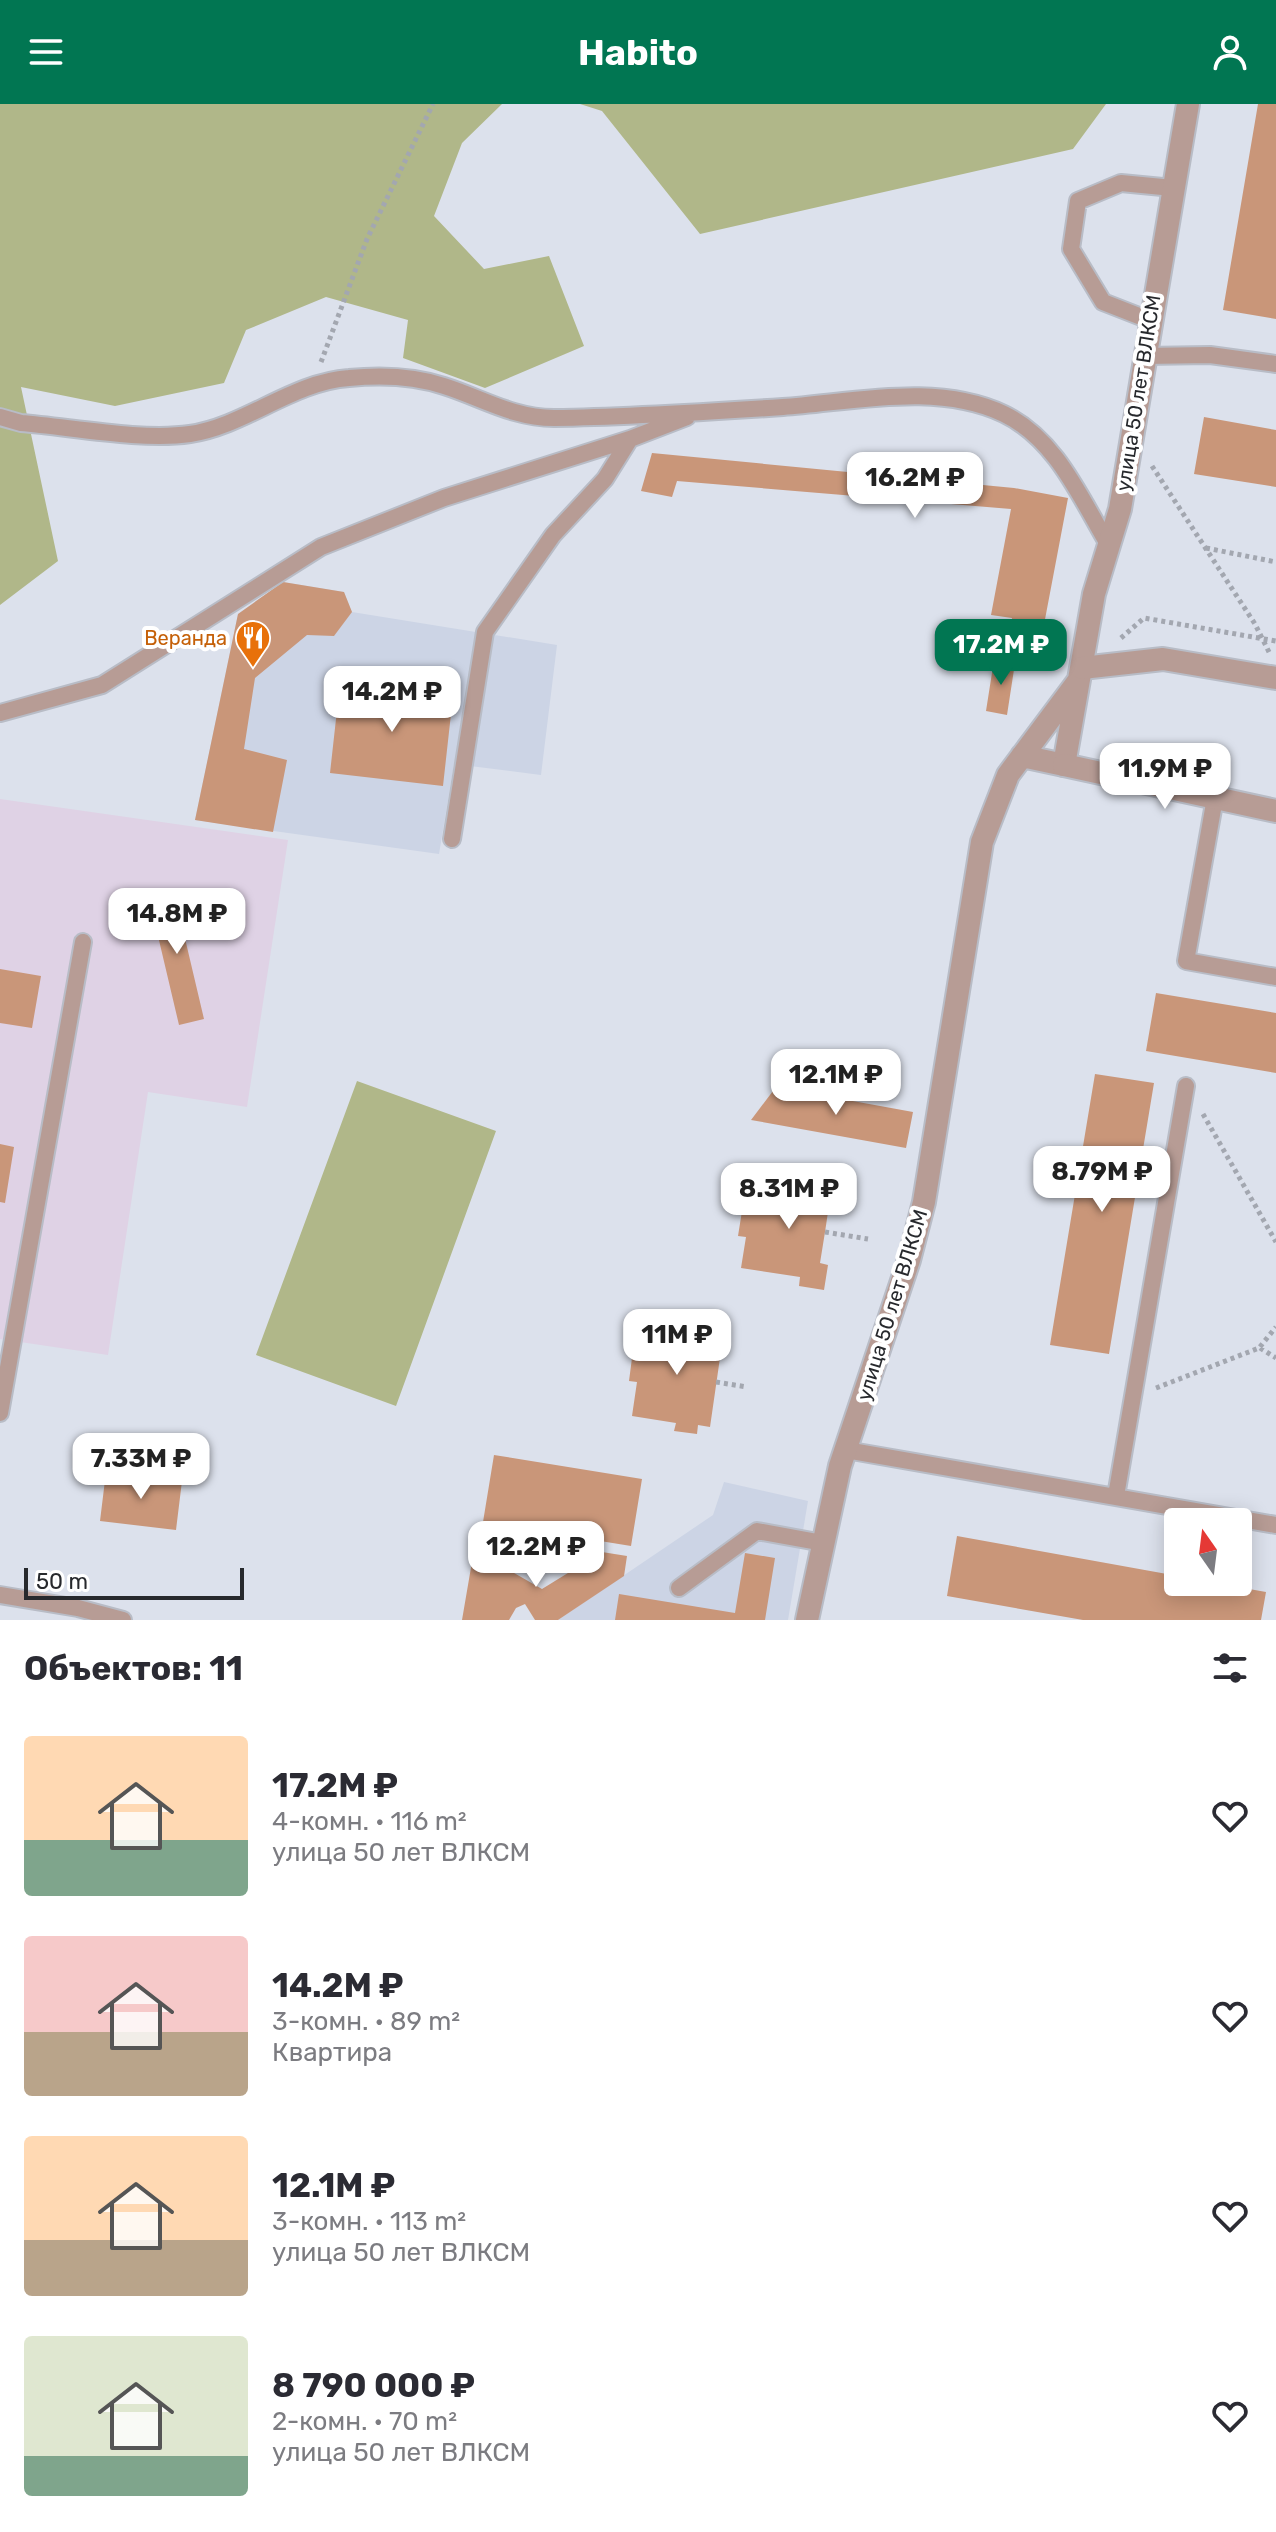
<!DOCTYPE html>
<html lang="ru">
<meta charset="utf-8">
<style>
body{margin:0;font-family:Rubik,sans-serif;background:#f7f7f7;color:#2b2b33;height:100vh;display:flex;flex-direction:column;font-size:30px;white-space:nowrap}
*{box-sizing:border-box;margin:0}
p{font-size:26px;color:#7c7c81}
.icon{flex:none;width:44px;height:44px;fill:none;stroke:currentColor;stroke-width:2;stroke-linecap:round;stroke-linejoin:round}
.map{position:relative;height:1516px;overflow:hidden}
.side{display:flex;flex-direction:column;background:#fff;flex:1}
.side>*{flex:none}
.needle{width:52px;rotate:346deg}
.controls{position:absolute;left:1164px;top:1404px;display:grid;gap:16px}
.controls a{display:grid;place-items:center;width:88px;height:88px;border-radius:8px;background:#fff;box-shadow:0 4px 20px #0003;font-size:40px}
.scale{position:absolute;left:24px;bottom:20px;width:220px;box-sizing:border-box;padding-left:8px;border:4px solid #27292d;border-top:0;font-size:22px;line-height:28px;white-space:nowrap;color:#27292d;-webkit-text-stroke:6px #fff;paint-order:stroke}
.price{position:absolute;translate:-50% -68px;padding:0 18px;border-radius:16px;background:#fff;color:#222;font-size:26px;line-height:52px;filter:drop-shadow(0 2px 4px #0008)}
.price::after{content:'';position:absolute;left:50%;top:48px;width:24px;height:18px;margin-left:-12px;background:inherit;clip-path:polygon(0 0,100% 0,50% 100%)}
.price.current{background:#017652;color:#fff}
ul{padding:0;list-style:none}
li{display:flex;align-items:center;gap:24px;height:200px;padding:0 24px}
li span{display:grid;place-items:center;flex:none;width:224px;height:160px;border-radius:8px;color:#555}
li>.icon{margin-inline-start:auto}
span .icon{width:96px;height:96px;fill:#fffc;stroke-width:1}
li b{font-size:34px}
h2{display:flex;justify-content:space-between;align-items:center;height:96px;padding:0 24px;font-size:34px}
header{display:flex;justify-content:space-between;align-items:center;height:104px;padding:0 24px;background:#017652;color:#fff;font-size:36px;font-weight:700}
.map>svg:first-child{display:block}
</style>
<header><svg class="icon" aria-label="menu" viewBox="0 0 24 24"><path d="M4 6h16M4 12h16M4 18h16"/></svg>Habito<svg class="icon" aria-label="person" viewBox="0 0 24 24"><circle cx="12" cy="8" r="4"/><path d="M4 21q1-7 8-7t8 7"/></svg></header>
<div class="map">
<svg width="1276" height="1516" viewBox="0 0 1276 1516">
<rect width="100%" height="100%" fill="#dce1ec"/>
<path fill="#ccd4e5" d="M 283,478 L 344,488 L 352,508 L 557,541 L 541,671 L 454,660 L 439,750 L 195,716 L 238,510 Z
M 724,1378 L 808,1397 L 788,1516 L 558,1516 L 713,1411 Z"/>
<path fill="#dfd2e5" d="M 0,695 L 288,736 L 247,1003 L 148,988 L 108,1251 L 0,1235 Z"/>
<path fill="#b0b789" d="M 0,0 L 502,0 L 462,39 L 434,112 L 484,165 L 549,152 L 584,242 L 485,284 L 403,254 L 408,216 L 326,193 L 246,226 L 224,279 L 115,302 L 21,283 L 58,457 L 0,501 Z
M 580,0 L 1106,0 L 1073,45 L 700,130 L 602,7 Z
M 357,977 L 496,1027 L 396,1302 L 256,1251 Z"/>
<path fill="#c99679" d="M 1258,0 L 1276,0 L 1276,215 L 1223,206 Z
M 1204,313 L 1276,326 L 1276,383 L 1194,370 Z
M 652,349 L 1014,384 L 1068,394 L 1039,547 L 1008,542 L 1012,514 L 991,511 L 1011,405 L 677,377 L 672,393 L 641,387 Z
M 283,478 L 344,488 L 352,508 L 334,532 L 307,531 L 255,574 L 244,645 L 287,656 L 273,728 L 195,716 L 238,510 Z
M 994,556 L 1015,559 L 1007,611 L 986,607 Z
M 340,579 L 453,592 L 443,682 L 330,669 Z
M 189,795 L 196,823 L 183,826 L 204,915 L 179,921 L 158,832 L 151,834 L 144,805 Z
M 0,865 L 41,872 L 32,924 L 0,919 Z
M 1156,889 L 1276,909 L 1276,969 L 1146,947 Z
M 1095,970 L 1154,979 L 1109,1250 L 1050,1241 Z
M 776,983 L 913,1008 L 906,1044 L 751,1016 Z
M 0,1040 L 14,1043 L 5,1099 L 0,1098 Z
M 755,1077 L 814,1086 L 815,1077 L 841,1081 L 837,1109 L 828,1108 L 825,1128 L 820,1159 L 828,1161 L 824,1186 L 799,1182 L 800,1173 L 741,1164 L 746,1133 L 738,1132 L 742,1107 L 750,1108 Z
M 690,1220 L 714,1224 L 713,1231 L 723,1233 L 710,1323 L 698,1321 L 697,1330 L 674,1327 L 676,1319 L 632,1312 L 637,1278 L 629,1277 L 632,1254 L 640,1255 L 645,1222 L 689,1228 Z
M 494,1351 L 642,1375 L 631,1442 L 483,1418 Z
M 106,1368 L 182,1377 L 176,1426 L 100,1417 Z
M 957,1432 L 1178,1472 L 1178,1478 L 1210,1478 L 1266,1488 L 1261,1516 L 1083,1516 L 947,1492 Z
M 474,1446 L 542,1485 L 602,1448 L 627,1452 L 624,1472 L 558,1516 L 535,1516 L 525,1500 L 516,1504 L 509,1516 L 462,1516 Z
M 745,1449 L 775,1454 L 765,1516 L 615,1516 L 619,1490 L 735,1509 Z"/>
<g fill="none" stroke-linecap="round" stroke-linejoin="round">
<defs>
<path id="service" d="M 1149,216 L 1103,198 L 1071,145 L 1078,97 L 1121,79 L 1173,84
M 1144,252 L 1210,251 L 1276,260
M 0,313 L 21,319 C 71,323 142,337 190,330 C 245,322 292,278 349,274 C 380,271 414,272 444,282 C 482,294 513,314 554,314 C 630,313 707,308 783,303 C 854,298 937,278 1004,310 C 1056,335 1080,393 1108,440
M 0,609 L 102,581 L 321,443 L 444,394 L 630,335
M 1215,694 L 1186,857 L 1276,873
M 452,735 L 485,528 L 553,431 L 605,375 L 630,335 L 687,313
M 0,1309 L 83,838
M 846,1346 L 1276,1421
M 1116,1392 L 1186,982
M 679,1484 L 757,1427 L 823,1439
M 0,1491 L 78,1504 L 123,1516"/>
<path id="minor" d="M 1022,652 L 1064,661 L 1094,490 L 1120,405 L 1188,0
M 807,1516 L 840,1362 L 909,1156 L 924,1098 L 982,738 L 1008,671 L 1079,576"/>
<path id="tertiary" d="M 1082,564 L 1163,555 L 1276,574
M 1064,661 L 1276,707"/>
</defs>
<use href="#service" stroke="#b8bcc6" stroke-width="20"/>
<use href="#minor" stroke="#b8bcc6" stroke-width="26"/>
<use href="#tertiary" stroke="#b8bcc6" stroke-width="26"/>
<path stroke="#a3a7b0" stroke-width="5" stroke-dasharray="4 4" stroke-linecap="butt" d="M 321,258 L 367,135 L 433,0
M 1152,362 L 1255,520 L 1270,550
M 1206,444 L 1276,458
M 1121,534 L 1144,514 L 1276,537
M 1203,1010 L 1276,1138
M 825,1128 L 868,1135
M 1260,1244 L 1276,1254
M 716,1278 L 747,1283
M 1156,1284 L 1259,1244 L 1276,1223"/>
<use href="#service" stroke="#b79c95" stroke-width="16"/>
<use href="#minor" stroke="#b79c95" stroke-width="22"/>
<use href="#tertiary" stroke="#b79c95" stroke-width="22"/>
</g>
<defs>
<symbol id="restaurant-pin" viewBox="-11 -11 22 30"><path d="M0 17L-7.5 6A9.5 9.5 0 1 1 7.5 6Z" fill="#e8710a" stroke="#fff"/><path d="M-5-6h1v4h1v-4h1v4h1v-4h1v5L-1.5 .5V6h-2V.5L-5-1ZM5-6V6H3V1.5H1.5Q1.5-4 5-6Z" fill="#fff"/></symbol>
</defs>
<g fill-rule="evenodd">
<use href="#restaurant-pin" x="233" y="514" width="40" height="54"/>
</g>
<g text-anchor="middle" dominant-baseline="central" stroke-width="8" stroke-linejoin="round" paint-order="stroke">
<g font-size="20" fill="#27292d" stroke="#fff">
<text transform="translate(1138 289) rotate(-81)">улица 50 лет ВЛКСМ</text>
<text transform="translate(892 1201) rotate(-73)">улица 50 лет ВЛКСМ</text>
</g>
<g font-size="20" fill="#c56008" stroke="#fff" text-anchor="end">
<text x="227" y="534">Веранда</text>
</g>
</g>
</svg>
<div class="controls">
<a><svg class="needle" viewBox="-14 -14 28 28"><path d="M0-13l5 13h-10z" fill="#e53935"/><path d="M0 13l5-13h-10z" fill="#7c7c81"/></svg></a>
</div>
<div class="scale">50 m</div>
<b class="price" style="left:915px;top:416px">16.2M ₽</b>
<b class="price current" style="left:1001px;top:583px">17.2M ₽</b>
<b class="price" style="left:392px;top:630px">14.2M ₽</b>
<b class="price" style="left:1165px;top:707px">11.9M ₽</b>
<b class="price" style="left:177px;top:852px">14.8M ₽</b>
<b class="price" style="left:836px;top:1013px">12.1M ₽</b>
<b class="price" style="left:1102px;top:1110px">8.79M ₽</b>
<b class="price" style="left:789px;top:1127px">8.31M ₽</b>
<b class="price" style="left:677px;top:1273px">11M ₽</b>
<b class="price" style="left:141px;top:1397px">7.33M ₽</b>
<b class="price" style="left:536px;top:1485px">12.2M ₽</b>
</div>
<section class="side">
<h2>Объектов: 11<svg class="icon" aria-label="filters" viewBox="0 0 24 24"><path d="M4 7h16M4 17h16"/><circle cx="9" cy="7" r="2"/><circle cx="15" cy="17" r="2"/></svg></h2>
<ul>
<li><span style="background:linear-gradient(#ffd9b3 65%,#7fa58c 0)"><svg class="icon" aria-label="home" viewBox="0 0 24 24"><path d="M3 11l9-7 9 7M6 9v11h12V9"/></svg></span><div><b>17.2M ₽</b><p>4-комн. · 116 m²</p><p>улица 50 лет ВЛКСМ</p></div><svg class="icon" aria-label="heart" viewBox="0 0 24 24"><path d="M12 20l-8-8c-3-5 5-10 8-4 3-6 11-1 8 4z"/></svg></li>
<li><span style="background:linear-gradient(#f6c9c9 60%,#b9a48a 0)"><svg class="icon" aria-label="home" viewBox="0 0 24 24"><path d="M3 11l9-7 9 7M6 9v11h12V9"/></svg></span><div><b>14.2M ₽</b><p>3-комн. · 89 m²</p><p>Квартира</p></div><svg class="icon" aria-label="heart" viewBox="0 0 24 24"><path d="M12 20l-8-8c-3-5 5-10 8-4 3-6 11-1 8 4z"/></svg></li>
<li><span style="background:linear-gradient(#ffd9b3 65%,#b9a48a 0)"><svg class="icon" aria-label="home" viewBox="0 0 24 24"><path d="M3 11l9-7 9 7M6 9v11h12V9"/></svg></span><div><b>12.1M ₽</b><p>3-комн. · 113 m²</p><p>улица 50 лет ВЛКСМ</p></div><svg class="icon" aria-label="heart" viewBox="0 0 24 24"><path d="M12 20l-8-8c-3-5 5-10 8-4 3-6 11-1 8 4z"/></svg></li>
<li><span style="background:linear-gradient(#dfe7d0 75%,#7fa58c 0)"><svg class="icon" aria-label="home" viewBox="0 0 24 24"><path d="M3 11l9-7 9 7M6 9v11h12V9"/></svg></span><div><b>8 790 000 ₽</b><p>2-комн. · 70 m²</p><p>улица 50 лет ВЛКСМ</p></div><svg class="icon" aria-label="heart" viewBox="0 0 24 24"><path d="M12 20l-8-8c-3-5 5-10 8-4 3-6 11-1 8 4z"/></svg></li>
</ul>
</section>
